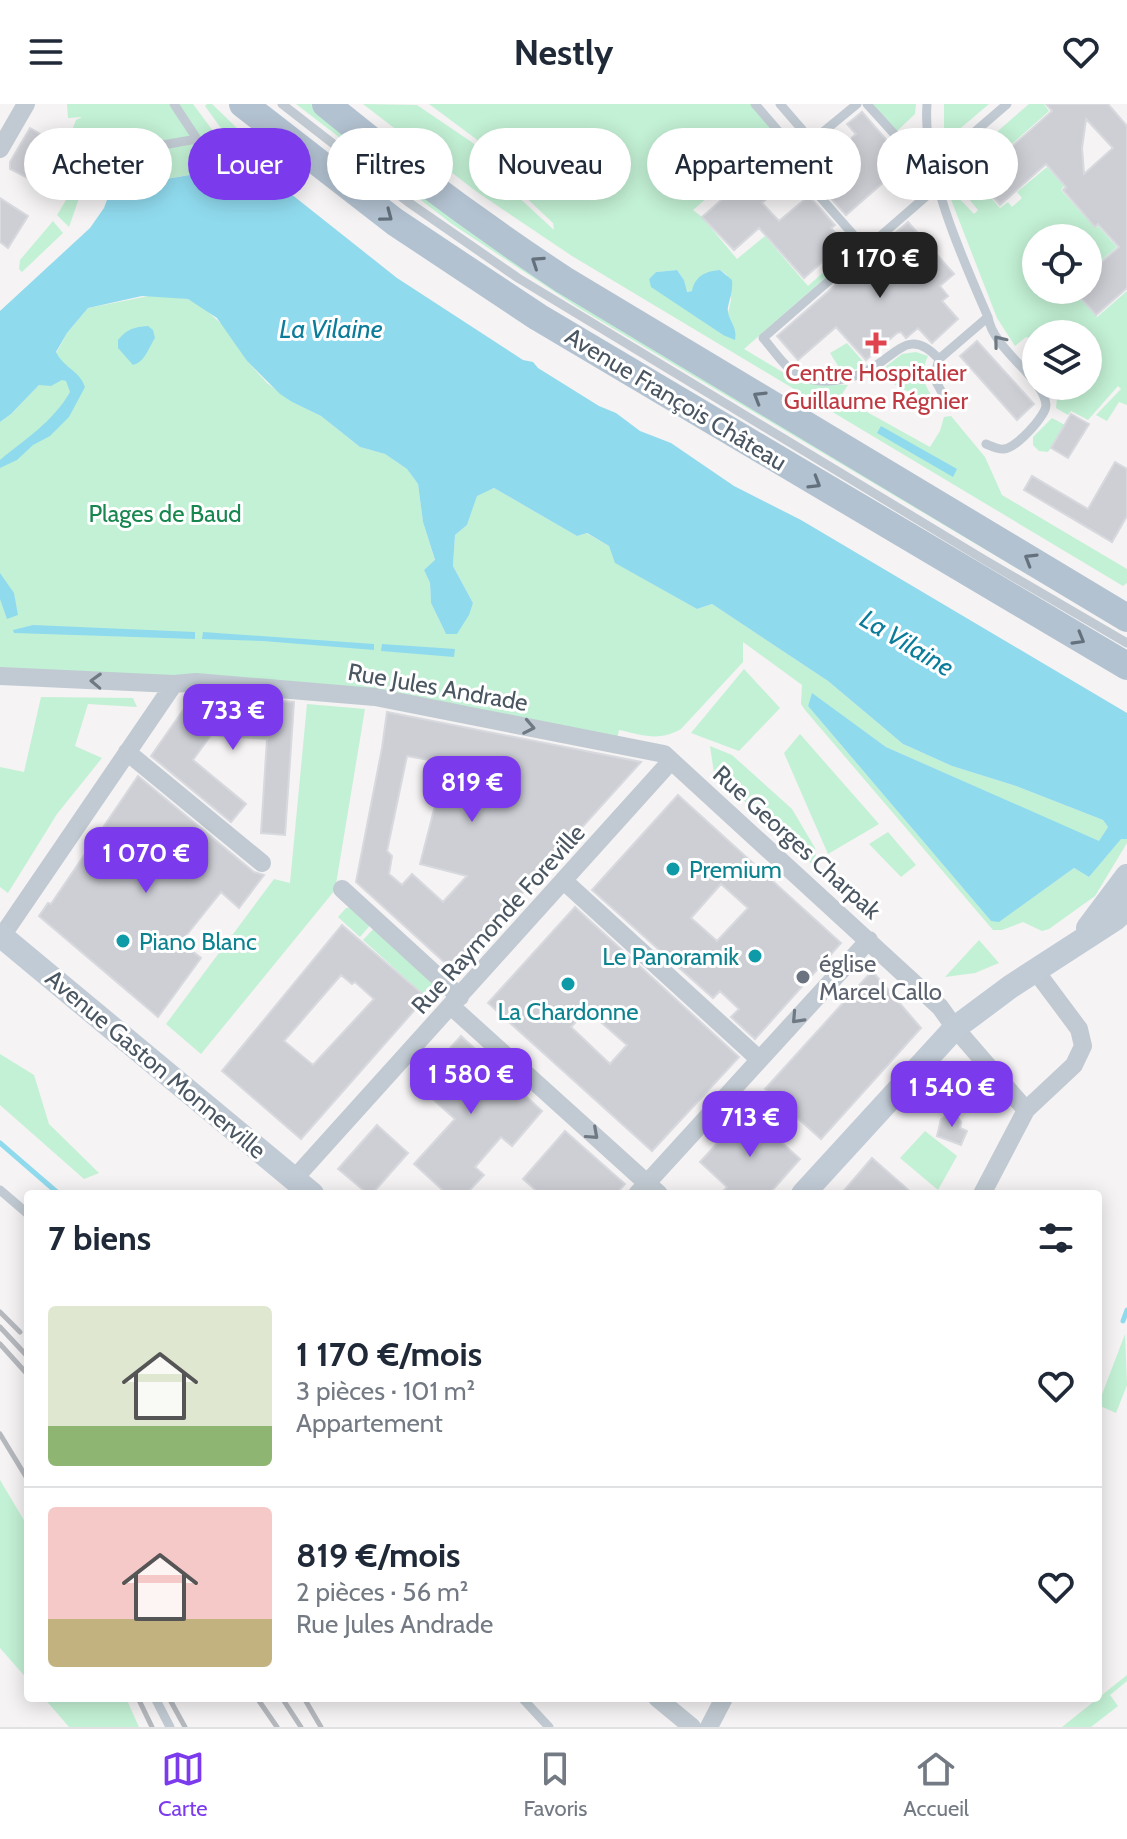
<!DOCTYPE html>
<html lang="fr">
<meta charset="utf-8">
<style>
body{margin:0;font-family:Cabin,sans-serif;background:#f6f6f7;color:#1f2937;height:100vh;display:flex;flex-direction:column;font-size:30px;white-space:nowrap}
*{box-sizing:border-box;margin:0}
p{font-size:26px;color:#747a83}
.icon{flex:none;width:44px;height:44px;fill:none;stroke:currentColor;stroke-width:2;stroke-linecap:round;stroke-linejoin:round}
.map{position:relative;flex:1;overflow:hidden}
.details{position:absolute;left:24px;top:1086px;width:1078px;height:512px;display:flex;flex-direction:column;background:#fff;border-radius:8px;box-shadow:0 4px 20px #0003}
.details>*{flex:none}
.hud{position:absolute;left:24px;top:24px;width:1080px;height:72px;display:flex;gap:16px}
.buttons{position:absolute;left:1022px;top:120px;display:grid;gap:16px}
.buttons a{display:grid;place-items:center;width:80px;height:80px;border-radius:50%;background:#fff;box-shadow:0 4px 20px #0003;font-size:40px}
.price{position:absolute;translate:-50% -68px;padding:0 18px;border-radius:16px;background:#7c3aed;color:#fff;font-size:26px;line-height:52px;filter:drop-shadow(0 2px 4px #0008)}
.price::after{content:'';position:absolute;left:50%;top:48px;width:24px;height:18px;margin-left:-12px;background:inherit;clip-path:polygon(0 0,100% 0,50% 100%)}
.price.selected{background:#222;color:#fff}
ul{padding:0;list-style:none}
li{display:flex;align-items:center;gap:24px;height:200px;padding:0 24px}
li+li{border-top:2px solid #e0e1e3}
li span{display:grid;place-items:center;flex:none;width:224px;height:160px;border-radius:8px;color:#555}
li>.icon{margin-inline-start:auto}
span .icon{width:96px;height:96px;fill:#fffc;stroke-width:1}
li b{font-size:34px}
h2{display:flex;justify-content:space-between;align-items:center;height:96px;padding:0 24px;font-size:34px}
.chip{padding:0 28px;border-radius:36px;background:#fff;box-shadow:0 4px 20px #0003;font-size:28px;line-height:72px}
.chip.selected{background:#7c3aed;color:#fff}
header{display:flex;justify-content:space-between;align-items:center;height:104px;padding:0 24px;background:#fff;font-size:36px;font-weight:800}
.menu{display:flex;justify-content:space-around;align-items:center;height:112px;border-top:2px solid #e0e1e3;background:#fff;font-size:22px;color:#747a83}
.menu a{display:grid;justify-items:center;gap:4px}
.menu .selected{color:#7c3aed}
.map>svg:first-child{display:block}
</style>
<header><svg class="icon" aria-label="menu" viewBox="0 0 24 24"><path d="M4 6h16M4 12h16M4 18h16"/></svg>Nestly<svg class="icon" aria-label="heart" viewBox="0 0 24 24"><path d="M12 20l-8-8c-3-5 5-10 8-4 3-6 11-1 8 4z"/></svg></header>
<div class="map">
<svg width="1127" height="1623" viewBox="0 0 1127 1623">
<rect width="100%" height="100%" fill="#f5f3f3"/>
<path fill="#c3f1d5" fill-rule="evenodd" d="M 67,0 L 193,0 L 245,70 L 231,69 L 214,74 L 196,70 L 165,75 L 161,61 L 121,69 L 115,75 L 107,96 L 84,80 L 69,123 L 57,111 L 78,76 L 73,72 L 81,60 L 78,57 L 73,24 L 76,16 L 82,13 L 68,14 Z
M 207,0 L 212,0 L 243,30 L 233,41 L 205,2 Z
M 296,0 L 315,0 L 1032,464 L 1028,471 L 579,204 L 452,120 Z
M 363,0 L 417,1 L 473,39 L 514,89 L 554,126 L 553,119 L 518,86 L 476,35 L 429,0 L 751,0 L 779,32 L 693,106 L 702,113 L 737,155 L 765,132 L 808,182 L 854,141 L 852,150 L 744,245 L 799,278 L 848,281 L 840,293 L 930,343 L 940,327 L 944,313 L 951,312 L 985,353 L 1002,391 L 1127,465 L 1127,479 L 1123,482 L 572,152 L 477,88 ZM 677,166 L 684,176 L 686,188 L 692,187 L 712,167 L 720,166 L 727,171 L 731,196 L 723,231 L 652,183 L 649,175 L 656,168 Z
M 873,0 L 916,0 L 915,10 L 897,27 Z
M 944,0 L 989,0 L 949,34 L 944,28 Z
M 1029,0 L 1044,0 L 1049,7 L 974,74 L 1000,104 L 1008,98 L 1012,103 L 1022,94 L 1017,88 L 1047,63 L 1064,82 L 1061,86 L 1095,124 L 1098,122 L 1117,143 L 1088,168 L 1088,134 L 1036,134 L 1036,186 L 1072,186 L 1097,213 L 1127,187 L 1127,301 L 1119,298 L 1107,317 L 1096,311 L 1121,285 L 1118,282 L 1088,316 L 1071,307 L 1068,311 L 1056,304 L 1058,284 L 1061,282 L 1088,282 L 1088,230 L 1036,230 L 1036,236 L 1026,233 L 1015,242 L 997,214 L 950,93 L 952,87 L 974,110 L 978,106 L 954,77 L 959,61 Z
M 53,117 L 63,129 L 22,168 L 19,165 L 20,156 Z
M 154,191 L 188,195 L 204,204 L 227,225 L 247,257 L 267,279 L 292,298 L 321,312 L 360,343 L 385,350 L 407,365 L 418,380 L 423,418 L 435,457 L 424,466 L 430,479 L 431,499 L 446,530 L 457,530 L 473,499 L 453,462 L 455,431 L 467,421 L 477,391 L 494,384 L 577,432 L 586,429 L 609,442 L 616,459 L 697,505 L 712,500 L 828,577 L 903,640 L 952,662 L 1016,682 L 1103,716 L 1108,723 L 1099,738 L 886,643 L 812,590 L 808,602 L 991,817 L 999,817 L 1074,764 L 1089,773 L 1121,734 L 1127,735 L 1127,739 L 1095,792 L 1049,825 L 1042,827 L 1023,818 L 1002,826 L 993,826 L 805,606 L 801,600 L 802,581 L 743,538 L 743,558 L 681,625 C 658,638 643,631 619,626 L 617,635 L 505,611 L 0,569 L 0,318 L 11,310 L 39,281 L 67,229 L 88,204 Z
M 847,239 L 867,262 L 849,267 L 840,265 L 830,249 Z
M 916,248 L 928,252 C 921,267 922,280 933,293 L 931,295 L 899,284 L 880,267 L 902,250 Z
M 1052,314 L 1065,321 L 1048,348 L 1039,347 L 1033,341 L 1033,333 Z
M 744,565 L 780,604 L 739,647 L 691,629 Z
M 41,593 L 133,594 L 137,603 L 88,600 L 75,642 L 102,654 L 57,710 L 8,789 L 0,783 L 0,663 L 24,668 Z
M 307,600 L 365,605 L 335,786 L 201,950 L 166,920 L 274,775 L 290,779 Z
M 800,630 L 879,720 L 828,750 L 784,649 Z
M 710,642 L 732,651 L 792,705 L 815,744 L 817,765 L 714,669 Z
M 888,728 L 916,761 L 901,773 L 869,740 Z
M 355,803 L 372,819 L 360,833 L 338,813 L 346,804 Z
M 376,822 L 439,879 L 426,893 L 363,836 Z
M 979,836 L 999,859 L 975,869 L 945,873 Z
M 0,950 L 34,971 L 49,1020 L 99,1069 L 84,1075 L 0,1001 Z
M 925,1027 L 957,1052 L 938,1086 L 900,1054 Z
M 1125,1230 L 1127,1281 L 1116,1309 L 1098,1301 Z
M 0,1376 L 28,1423 L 28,1576 L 0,1544 Z
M 1127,1571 L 1127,1577 L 1110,1591 L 1118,1602 L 1091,1623 L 1062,1623 Z
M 44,1594 L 126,1594 L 139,1623 L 69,1623 Z"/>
<path fill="#90daee" d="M 161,61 L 166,75 L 196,70 L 214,74 L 231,69 L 274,79 L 286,86 L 397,174 L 523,256 L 533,258 L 538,264 L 599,302 L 616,309 L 640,327 L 671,339 L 734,382 L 801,416 L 1127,609 L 1127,735 L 1121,735 L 1089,773 L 1074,764 L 999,818 L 991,817 L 808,602 L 812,589 L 886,643 L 1099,737 L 1108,723 L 1103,716 L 1016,682 L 952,662 L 903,640 L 828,577 L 712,500 L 697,505 L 615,459 L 609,442 L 587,429 L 577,432 L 494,384 L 477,392 L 467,421 L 455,431 L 453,462 L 473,499 L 469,511 L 457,530 L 446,530 L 431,499 L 430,479 L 424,466 L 435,456 L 423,418 L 418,380 L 407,365 L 385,350 L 360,343 L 321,312 L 292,298 L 280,290 L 247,257 L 217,214 L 188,195 L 142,192 L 88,204 L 67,229 L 56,248 C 64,264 80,267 85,283 L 69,313 L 50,332 L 33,341 L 17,356 L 0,364 L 0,356 C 25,335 53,318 70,288 L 66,277 L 62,276 L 51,282 L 39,281 L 11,310 L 0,318 L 0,207 L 90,124 L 104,104 L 115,75 L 121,69 Z
M 677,166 L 684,176 L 687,188 L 692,187 C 695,172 706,167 720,166 L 732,176 C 733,187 730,193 728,203 C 726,215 738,221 735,236 L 723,231 L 651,183 L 649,175 L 656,168 Z
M 148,222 L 153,226 L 155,234 C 148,245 145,258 133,261 L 118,244 L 118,236 C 127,225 134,223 148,222 Z
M 881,322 L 957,365 L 953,373 L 877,329 Z
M 0,469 L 14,489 L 18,511 L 7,515 L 0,495 Z
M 33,521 L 195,528 L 195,535 L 14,529 L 13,526 Z
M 203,528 L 374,540 L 374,546 L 263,537 L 202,535 Z
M 382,540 L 455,545 L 454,553 L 381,547 Z"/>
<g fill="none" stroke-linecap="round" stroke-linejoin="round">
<path stroke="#90daee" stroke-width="5" d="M 0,1039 L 59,1090
M 1123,1217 L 1127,1206"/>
</g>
<path fill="#cdcfd5" stroke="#d7d9de" stroke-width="2" fill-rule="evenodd" d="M 1046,0 L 1108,0 L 1127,22 L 1127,184 L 1096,211 L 1074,186 L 1088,186 L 1088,170 L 1119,143 L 1098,120 L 1095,123 L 1063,86 L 1066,83 L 1046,60 L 1000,101 L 976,74 L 1052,7 ZM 1086,15 L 1113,44 L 1084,70 L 1082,44 Z
M 862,8 L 925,80 L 911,92 L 892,71 L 846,111 L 820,82 L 837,68 L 827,56 L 856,30 L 847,20 Z
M 30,24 L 65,44 L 61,52 L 66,54 L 47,84 L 10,65 L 10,58 Z
M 769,54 L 789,76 L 762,99 L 779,117 L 809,92 L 835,121 L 831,124 L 844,139 L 804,174 L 759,124 L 734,146 L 702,113 Z
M 0,94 L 28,112 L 8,144 L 0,138 Z
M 908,118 L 954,170 L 940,182 L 948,192 L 942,197 L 958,215 L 932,239 L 918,224 L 906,234 L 901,228 L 897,229 L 866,256 L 836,223 L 798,256 L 777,232 Z
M 977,237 L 1034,300 L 1017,316 L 960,252 Z
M 1071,310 L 1089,320 L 1068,354 L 1051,344 Z
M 1115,358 L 1127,365 L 1127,412 L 1112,438 L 1024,386 L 1032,372 L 1088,405 Z
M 193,592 L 294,598 L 285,731 L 261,729 L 267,635 L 211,631 L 193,656 L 246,700 L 231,718 L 151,652 Z
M 387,608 L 641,658 L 453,866 L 356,778 L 382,644 ZM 407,652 L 446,659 L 420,760 L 467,772 L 443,798 L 412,770 L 402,781 L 389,770 L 392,752 L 387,747 Z
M 138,672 L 254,768 L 264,771 L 239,804 L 221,788 L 181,838 L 201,854 L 158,913 L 39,812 L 48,799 L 51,800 Z
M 678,691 L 841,839 L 755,935 L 731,913 L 739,905 L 720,887 L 713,894 L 592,786 ZM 721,780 L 748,804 L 717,837 L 691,814 Z
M 575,803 L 739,953 L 652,1047 L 488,899 ZM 587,906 L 627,941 L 610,960 L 571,923 Z
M 342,821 L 426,893 L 301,1035 L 222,967 ZM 341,871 L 352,880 L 355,878 L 374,895 L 313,961 L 284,937 Z
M 872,867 L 921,924 L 821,1035 L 765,985 Z
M 461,932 L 542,1007 L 512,1042 L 501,1033 L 475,1063 L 484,1071 L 466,1090 L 447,1090 L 414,1060 L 455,1015 L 417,981 Z
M 747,1007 L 800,1055 L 769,1090 L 721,1090 L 727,1083 L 700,1058 Z
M 948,1010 L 956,1011 L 961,1018 L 960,1024 L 967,1027 L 961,1041 L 937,1032 L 941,1015 Z
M 377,1021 L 408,1049 L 372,1090 L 368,1090 L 338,1065 Z
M 565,1027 L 625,1080 L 616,1090 L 540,1090 L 523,1075 Z
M 872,1054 L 913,1090 L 841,1090 Z"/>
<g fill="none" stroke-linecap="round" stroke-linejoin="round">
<path stroke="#c1cad2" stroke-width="9" d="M 282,0 L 408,98 L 518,174 L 983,455 L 1127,539
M 755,0 L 811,65 L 813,85 L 865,144
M 780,0 L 812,37 L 857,0
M 867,0 L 907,44 L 934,63 L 1007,0
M 927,0 C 922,64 962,154 988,213 L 939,255 L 934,274 L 945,294
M 811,65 L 812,37
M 162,79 L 151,43 L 197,35 L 174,0
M 938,82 L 763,234 C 773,245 785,264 798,271 C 820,282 850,277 870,265 C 898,250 909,223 939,255
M 986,340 C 991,342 999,346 1004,345 C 1015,345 1046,312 1046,301 C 1044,274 993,246 988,213
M 0,1086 L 28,1110
M 155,1594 L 170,1623
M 522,1594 L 549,1623"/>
<path stroke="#c1cad2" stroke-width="18" d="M 0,45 L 26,0
M 0,572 L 174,580 L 196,578 L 375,593 L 664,650 L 940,903 L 955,924 L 1026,1006
M 127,648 L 262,759
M 564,777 L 759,955
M 342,785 L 460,893
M 2,832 L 174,580
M 452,903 L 659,1090
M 294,1075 L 671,657
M 637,1090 L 869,836
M 982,1090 L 1026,1006 L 1074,961 L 1083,942 L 1079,925 L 1035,866
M 657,1594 L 692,1623
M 709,1623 L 724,1594"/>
<path stroke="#c1cbd6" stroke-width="24" d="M 1088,824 L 1127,772
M 0,831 L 312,1090
M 803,1090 L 955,924 L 1010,883 L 1115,815 L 1127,804"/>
<path stroke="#b3c2d1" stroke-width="28" d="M 243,0 L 395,118 L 538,213 L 1127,562
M 326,0 C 402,63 481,121 564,176 L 1127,514"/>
<path stroke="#b5b8bd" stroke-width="5" d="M 0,1208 L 20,1228
M 0,1223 L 28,1253
M 0,1240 L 28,1271
M 0,1330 L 28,1376
M 138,1594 L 152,1623
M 169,1594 L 185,1623
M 257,1594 L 277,1623
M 282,1594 L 301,1623
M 304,1594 L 321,1623"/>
</g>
<defs><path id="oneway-chevron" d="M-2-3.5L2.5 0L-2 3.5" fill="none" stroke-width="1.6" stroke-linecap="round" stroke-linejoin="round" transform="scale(2)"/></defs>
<g stroke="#64717d">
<use href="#oneway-chevron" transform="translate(387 112) rotate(37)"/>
<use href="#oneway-chevron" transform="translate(537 158) rotate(-146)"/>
<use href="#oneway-chevron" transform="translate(759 293) rotate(-149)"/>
<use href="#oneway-chevron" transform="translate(815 379) rotate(31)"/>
<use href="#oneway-chevron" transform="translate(1030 455) rotate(-149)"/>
<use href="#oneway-chevron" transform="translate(1079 535) rotate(30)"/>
</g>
<g stroke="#6e7983">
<use href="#oneway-chevron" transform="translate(999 237) rotate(-129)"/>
<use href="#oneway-chevron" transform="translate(96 577) rotate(-178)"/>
<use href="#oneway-chevron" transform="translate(529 623) rotate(11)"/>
<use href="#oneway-chevron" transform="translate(797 914) rotate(133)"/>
<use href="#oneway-chevron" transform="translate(593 1030) rotate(42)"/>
</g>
<path fill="#e0444e" stroke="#fff" stroke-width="3" d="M872 227h8v8h8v8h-8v8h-8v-8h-8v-8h8z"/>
<g fill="#0f9aa8" stroke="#fff" stroke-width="3">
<circle cx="673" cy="765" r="8"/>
<circle cx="123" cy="837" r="8"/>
<circle cx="755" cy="852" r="8"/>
<circle cx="568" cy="880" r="8"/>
</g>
<circle fill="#6b7280" stroke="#fff" stroke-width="3" cx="803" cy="873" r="8"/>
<g text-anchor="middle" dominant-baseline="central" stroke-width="6" stroke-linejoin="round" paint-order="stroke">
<g font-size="24" fill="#be3a42" stroke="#fff">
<text x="876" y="268">Centre Hospitalier<tspan x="876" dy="28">Guillaume Régnier</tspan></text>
</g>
<g font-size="24" fill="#4a5661" stroke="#fff">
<text transform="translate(676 295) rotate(31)">Avenue François Château</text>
<text transform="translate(438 583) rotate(10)">Rue Jules Andrade</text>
<text transform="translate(797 738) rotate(42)">Rue Georges Charpak</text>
<text transform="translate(498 815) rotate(-48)">Rue Raymonde Foreville</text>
<text transform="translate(156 960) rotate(40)">Avenue Gaston Monnerville</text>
</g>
<g font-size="24" fill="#17864f" stroke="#fff">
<text x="165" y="409">Plages de Baud</text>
</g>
<g font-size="24" fill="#0d838f" stroke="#fff" text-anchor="start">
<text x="689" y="765">Premium</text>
<text x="139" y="837">Piano Blanc</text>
<text x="739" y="852" text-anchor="end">Le Panoramik</text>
<text x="568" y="907" text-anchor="middle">La Chardonne</text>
</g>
<g font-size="24" fill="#5b616d" stroke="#fff" text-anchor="start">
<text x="819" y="859">église<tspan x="819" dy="28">Marcel Callo</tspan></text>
</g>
<g font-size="26" font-style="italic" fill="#0c7c9b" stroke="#fff">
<text x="331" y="225">La Vilaine</text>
<text transform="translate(907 539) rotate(31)">La Vilaine</text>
</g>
</g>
</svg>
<div class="buttons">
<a><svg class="icon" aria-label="locate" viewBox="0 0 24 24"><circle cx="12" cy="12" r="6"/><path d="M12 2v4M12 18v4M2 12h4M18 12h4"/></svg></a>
<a><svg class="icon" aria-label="layers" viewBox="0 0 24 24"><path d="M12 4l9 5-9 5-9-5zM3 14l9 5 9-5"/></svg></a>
</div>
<b class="price selected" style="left:880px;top:196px">1 170 €</b>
<b class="price" style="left:233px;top:648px">733 €</b>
<b class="price" style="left:472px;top:720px">819 €</b>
<b class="price" style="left:146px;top:791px">1 070 €</b>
<b class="price" style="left:471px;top:1012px">1 580 €</b>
<b class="price" style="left:952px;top:1025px">1 540 €</b>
<b class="price" style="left:750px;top:1055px">713 €</b>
<div class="hud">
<a class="chip">Acheter</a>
<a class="chip selected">Louer</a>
<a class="chip">Filtres</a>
<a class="chip">Nouveau</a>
<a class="chip">Appartement</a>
<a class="chip">Maison</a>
</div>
<section class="details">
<h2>7 biens<svg class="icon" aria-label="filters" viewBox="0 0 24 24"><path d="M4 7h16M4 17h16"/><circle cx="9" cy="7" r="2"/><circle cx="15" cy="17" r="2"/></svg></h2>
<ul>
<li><span style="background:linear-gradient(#dfe7d0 75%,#8fb573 0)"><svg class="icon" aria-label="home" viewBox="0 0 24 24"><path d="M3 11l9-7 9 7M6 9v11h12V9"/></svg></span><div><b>1 170 €/mois</b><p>3 pièces · 101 m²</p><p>Appartement</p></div><svg class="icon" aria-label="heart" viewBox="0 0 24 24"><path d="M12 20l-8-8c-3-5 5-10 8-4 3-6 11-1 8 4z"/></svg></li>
<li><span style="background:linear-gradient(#f6c9c9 70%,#c2b280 0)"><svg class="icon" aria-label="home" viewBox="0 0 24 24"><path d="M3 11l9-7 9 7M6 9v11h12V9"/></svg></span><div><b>819 €/mois</b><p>2 pièces · 56 m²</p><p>Rue Jules Andrade</p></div><svg class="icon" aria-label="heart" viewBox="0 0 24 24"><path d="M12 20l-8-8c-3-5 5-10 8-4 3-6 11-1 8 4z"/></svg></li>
</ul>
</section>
</div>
<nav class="menu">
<a class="selected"><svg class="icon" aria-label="map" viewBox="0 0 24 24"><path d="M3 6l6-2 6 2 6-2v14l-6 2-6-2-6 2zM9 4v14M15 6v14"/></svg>Carte</a>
<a><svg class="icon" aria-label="saved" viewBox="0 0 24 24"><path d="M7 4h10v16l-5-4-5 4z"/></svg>Favoris</a>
<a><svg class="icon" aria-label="home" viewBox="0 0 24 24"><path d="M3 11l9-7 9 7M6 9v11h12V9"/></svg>Accueil</a>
</nav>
